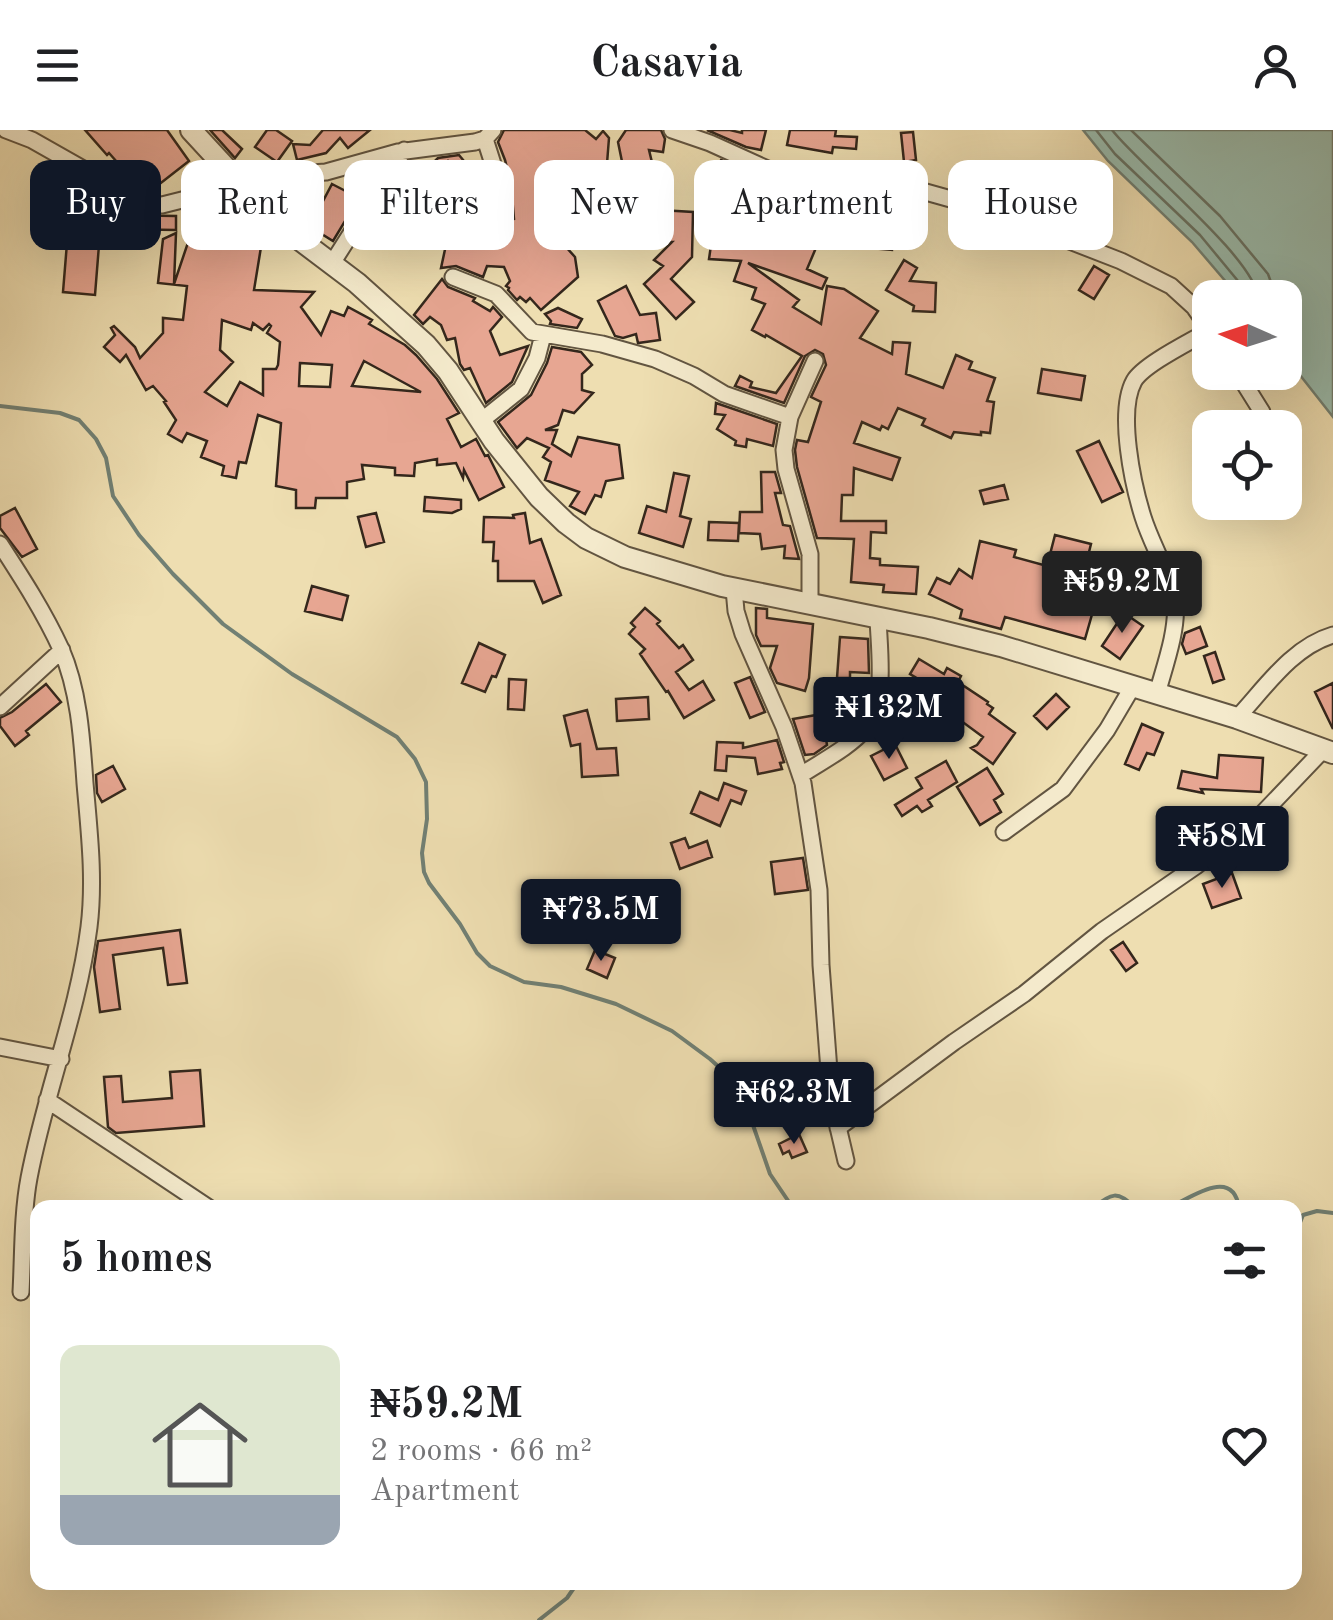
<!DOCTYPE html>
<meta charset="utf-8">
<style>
body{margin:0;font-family:"Old Standard TT",serif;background:#f6f6f6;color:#202124;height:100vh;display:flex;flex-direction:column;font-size:38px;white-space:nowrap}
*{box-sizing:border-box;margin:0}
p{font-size:32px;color:#757577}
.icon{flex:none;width:55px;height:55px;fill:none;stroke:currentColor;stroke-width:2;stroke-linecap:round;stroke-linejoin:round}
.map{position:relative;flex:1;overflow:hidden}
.panel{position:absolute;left:30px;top:1070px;width:1272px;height:390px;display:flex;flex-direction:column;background:#fff;border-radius:20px;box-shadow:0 10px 40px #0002}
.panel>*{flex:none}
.banner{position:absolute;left:30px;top:30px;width:1275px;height:90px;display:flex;gap:20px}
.needle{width:65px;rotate:273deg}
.buttons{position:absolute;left:1192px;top:150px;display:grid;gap:20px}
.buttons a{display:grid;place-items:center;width:110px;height:110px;border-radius:20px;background:#fff;box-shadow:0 10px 40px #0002;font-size:50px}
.price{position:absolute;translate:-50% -85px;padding:0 22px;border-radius:10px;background:#111827;color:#fff;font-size:32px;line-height:65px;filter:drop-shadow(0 2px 5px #0008)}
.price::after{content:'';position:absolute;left:50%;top:60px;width:30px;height:22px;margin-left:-15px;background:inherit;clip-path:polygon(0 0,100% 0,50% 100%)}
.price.current{background:#222;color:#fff}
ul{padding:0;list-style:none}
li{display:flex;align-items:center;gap:30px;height:250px;padding:0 30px}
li+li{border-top:2px solid #e0e0e0}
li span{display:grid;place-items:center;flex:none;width:280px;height:200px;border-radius:20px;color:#555}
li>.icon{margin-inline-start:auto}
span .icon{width:120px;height:120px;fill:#fffc;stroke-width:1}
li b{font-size:42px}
h2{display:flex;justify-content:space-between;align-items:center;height:120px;padding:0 30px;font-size:42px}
.tag{padding:0 35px;border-radius:20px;background:#fff;box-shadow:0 10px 40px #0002;font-size:35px;line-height:90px}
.tag.current{background:#111827;color:#fff}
header{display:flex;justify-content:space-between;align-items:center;height:130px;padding:0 30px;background:#fff;font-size:45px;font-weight:700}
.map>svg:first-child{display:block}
</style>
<header><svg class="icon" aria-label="menu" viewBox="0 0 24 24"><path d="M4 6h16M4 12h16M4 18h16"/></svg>Casavia<svg class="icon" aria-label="person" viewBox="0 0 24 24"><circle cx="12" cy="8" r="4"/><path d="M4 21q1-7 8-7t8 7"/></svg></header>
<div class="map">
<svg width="1333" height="1490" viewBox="0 0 1333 1490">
<rect width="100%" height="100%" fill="#eedeb1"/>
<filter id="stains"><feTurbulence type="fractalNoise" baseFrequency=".002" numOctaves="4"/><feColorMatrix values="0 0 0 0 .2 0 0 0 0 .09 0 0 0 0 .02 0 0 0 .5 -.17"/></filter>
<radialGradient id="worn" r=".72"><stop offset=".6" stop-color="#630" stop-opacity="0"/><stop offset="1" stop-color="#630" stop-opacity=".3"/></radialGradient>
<path fill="#99bcae" stroke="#718074" stroke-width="2.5" d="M 1083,0 L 1333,0 L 1333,287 L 1285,226 L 1285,168 L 1239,167 L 1192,112 L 1108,31 Z"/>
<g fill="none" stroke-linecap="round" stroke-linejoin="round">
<path stroke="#667265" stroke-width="2.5" d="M 1096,0 L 1115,24 L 1200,105 L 1243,157 L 1246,168
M 1112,0 C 1140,36 1256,129 1258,168
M 1131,0 L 1220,86 L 1268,144 L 1272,155 L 1273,168"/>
<path stroke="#718074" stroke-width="4" d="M 0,276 L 60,283 L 79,290 L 96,309 L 106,328 L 113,366 L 139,405 L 173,444 L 223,494 L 292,544 L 397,607 L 415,629 L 426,652 L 427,689 L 422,723 L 424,742 L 429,753 L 460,794 L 477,823 L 490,836 L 524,852 L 561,857 L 616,874 L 672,901 L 710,929 L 730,947 L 746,975 L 770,1044 L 793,1078
M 1093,1078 C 1111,1063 1118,1060 1135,1078
M 1168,1078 C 1189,1069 1233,1035 1239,1078
M 1295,1105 L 1303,1085 L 1317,1081 L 1333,1083
M 539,1490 L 567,1468 L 578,1452"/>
</g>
<path fill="#e7a692" stroke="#34271c" stroke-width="2.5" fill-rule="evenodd" d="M 85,0 L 167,0 L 189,31 L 148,63 L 140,58 L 109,23 L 107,25 Z
M 210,0 L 222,0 L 242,19 L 235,28 Z
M 267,0 L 276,0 L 292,11 L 277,32 L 255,17 Z
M 323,0 L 370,0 L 348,18 L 340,8 L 326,23 L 297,30 L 293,14 L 310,15 Z
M 504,0 L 585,0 L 596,9 L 603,1 L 609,8 L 605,59 L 597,59 L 595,85 L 597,85 L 597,99 L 574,99 L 572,95 L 573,99 L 549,98 L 575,127 L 578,147 L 541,180 L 530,168 L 526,172 L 520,167 L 517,170 L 508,160 L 509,158 L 506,156 L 510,151 L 504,137 L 487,136 L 483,147 L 456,136 L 441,138 L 449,101 L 446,101 L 446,97 L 433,96 L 436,62 L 475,65 L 448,31 L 425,60 L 432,61 L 414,81 L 398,67 L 394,73 L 387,68 L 404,41 L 414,49 L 413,53 L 438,28 L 459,25 L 473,42 L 483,38 L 489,58 L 490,67 L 489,65 L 467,99 L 471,98 L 470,106 L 498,107 L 495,93 L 505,93 L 514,89 L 511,54 L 505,30 L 498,12 Z
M 626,0 L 661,0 L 665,9 L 663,22 L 649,20 L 663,78 L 655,79 L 654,90 L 644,52 L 627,56 L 618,12 Z
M 707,0 L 730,0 L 742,3 L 742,0 L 766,0 L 761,20 L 746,17 Z
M 790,0 L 836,0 L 835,6 L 857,7 L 856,19 L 833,17 L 832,23 L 787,15 Z
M 913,2 L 916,30 L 904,32 L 901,3 Z
M 721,30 L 780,56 L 800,67 L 801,65 L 831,80 L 832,66 L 883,72 L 881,90 L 894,91 L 892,120 L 859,117 L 861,92 L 833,90 L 824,108 L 821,106 L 807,139 L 827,148 L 822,159 L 748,133 L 799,170 L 793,177 L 821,194 L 827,156 L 844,159 L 878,181 L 860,208 L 892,224 L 893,212 L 910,213 L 906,244 L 943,258 L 956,225 L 972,232 L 969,239 L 995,248 L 987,271 L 994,272 L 990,303 L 981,302 L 981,305 L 954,302 L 951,308 L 922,295 L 925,289 L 898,278 L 888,299 L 882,296 L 880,300 L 862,292 L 854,313 L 900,328 L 892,350 L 854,338 L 853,365 L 842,365 L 841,391 L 886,391 L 886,403 L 871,402 L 870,428 L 880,429 L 880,435 L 918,437 L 916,464 L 883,462 L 884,455 L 851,452 L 854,409 L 817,408 L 797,337 L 795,320 L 797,310 L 808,312 L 821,272 L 811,267 L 826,235 L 823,224 L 815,220 L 805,226 L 784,273 L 735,256 L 740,246 L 752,252 L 750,257 L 776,263 L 802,226 L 766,205 L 765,207 L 752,200 L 765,174 L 752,169 L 756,158 L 734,151 L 741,131 L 709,129 L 715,88 L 730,91 L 727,109 L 754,109 L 775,116 L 787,86 L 774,79 L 778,72 L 759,61 L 757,65 L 740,55 L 738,58 L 714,42 Z
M 332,54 L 359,68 L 333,111 L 288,83 L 301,59 L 323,71 Z
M 200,77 L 222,79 L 218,90 L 227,93 L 222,107 L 244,109 L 243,115 L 261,117 L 254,160 L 314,162 L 301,177 L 321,205 L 331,181 L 344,186 L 348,177 L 372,190 L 369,194 L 405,215 L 416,225 L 437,249 L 459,283 L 447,289 L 461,317 L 476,309 L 485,326 L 488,325 L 504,357 L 479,370 L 464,340 L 463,348 L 456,333 L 437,335 L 437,329 L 415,333 L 414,346 L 395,345 L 395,338 L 362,335 L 364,349 L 347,352 L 347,368 L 316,368 L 315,378 L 296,378 L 296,360 L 276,356 L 281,293 L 258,285 L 246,333 L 239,332 L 236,348 L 222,345 L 224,336 L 201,327 L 207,311 L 187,303 L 182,312 L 168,304 L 176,290 L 164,272 L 166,271 L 153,256 L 146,260 L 126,225 L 120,232 L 104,217 L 115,205 L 111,198 L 114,196 L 135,217 L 140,228 L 163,203 L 163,188 L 183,190 L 187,156 L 158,153 L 163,109 L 176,103 L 174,154 ZM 222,190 L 251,200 L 253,193 L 263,200 L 269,194 L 271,196 L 267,203 L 280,212 L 278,235 L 276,239 L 263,239 L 263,265 L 240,252 L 227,276 L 205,262 L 233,232 L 220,220 ZM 364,231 L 421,262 L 352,256 ZM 300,233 L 332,235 L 330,257 L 299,256 Z
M 660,80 L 693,82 L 692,127 L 671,149 L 694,172 L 676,189 L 644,154 L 663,136 L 654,130 L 672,112 L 666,112 L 666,101 L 658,100 Z
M 115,85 L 176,86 L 176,100 L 115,99 Z
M 989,96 L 1014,102 L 1013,115 L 987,113 Z
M 67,113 L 99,115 L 95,165 L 63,162 Z
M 904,130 L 917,138 L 910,151 L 936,153 L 935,182 L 913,181 L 914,176 L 886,160 Z
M 1094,136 L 1109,145 L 1094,169 L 1079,160 Z
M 442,149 L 448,157 L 475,168 L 473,171 L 490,181 L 493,177 L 502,187 L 490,201 L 500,225 L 528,216 L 512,252 L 486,273 L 470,238 L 464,240 L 460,234 L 455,208 L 447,210 L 441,195 L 430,187 L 423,194 L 414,185 Z
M 626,156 L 640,185 L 656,183 L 660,210 L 638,213 L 636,204 L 623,208 L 615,206 L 598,171 Z
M 558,178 L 582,189 L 577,198 L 550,194 L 551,191 L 545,184 Z
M 552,217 L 581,222 L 592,235 L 582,244 L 582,260 L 593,263 L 574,283 L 563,280 L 558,295 L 545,300 L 557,300 L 552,314 L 571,326 L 578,307 L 619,315 L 623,348 L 606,351 L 601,367 L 595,365 L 585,384 L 570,376 L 579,362 L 545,350 L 551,332 L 543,327 L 549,318 L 527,308 L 517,318 L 498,292 L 531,265 L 547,233 Z
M 1042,239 L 1085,246 L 1081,270 L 1038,263 Z
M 716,273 L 777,294 L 773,316 L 747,309 L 746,317 L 735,315 L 736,311 L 717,299 L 725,285 L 715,284 Z
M 1099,311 L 1123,362 L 1102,372 L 1077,321 Z
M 761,342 L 775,342 L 781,363 L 775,363 L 783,395 L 790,396 L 799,429 L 784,428 L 785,416 L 762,419 L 760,404 L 739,403 L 740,382 L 762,382 Z
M 674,343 L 689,346 L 680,386 L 691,389 L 683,417 L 639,403 L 647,376 L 666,382 Z
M 1004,355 L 1008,369 L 984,374 L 980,361 Z
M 425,367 L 461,370 L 461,379 L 452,383 L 424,381 Z
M 15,378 L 37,419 L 22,427 L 0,398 L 0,386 Z
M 376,383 L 384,412 L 366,417 L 358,387 Z
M 525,383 L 530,413 L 541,409 L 561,465 L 543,473 L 534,451 L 498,451 L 498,431 L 493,431 L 494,412 L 483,412 L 484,387 L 514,388 L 513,385 Z
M 709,392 L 739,393 L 738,411 L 708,410 Z
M 1055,405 L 1091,414 L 1085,438 L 1106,443 L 1101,468 L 1097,467 L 1085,509 L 1005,487 L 1001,499 L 960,488 L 962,480 L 929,464 L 937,448 L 950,454 L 959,439 L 972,448 L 980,411 L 1016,420 L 1014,427 L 1047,436 Z
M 312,456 L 348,466 L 342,490 L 305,481 Z
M 645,478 L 660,491 L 657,494 L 679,518 L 683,515 L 693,530 L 676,542 L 689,560 L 703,551 L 714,570 L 684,588 L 668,561 L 666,562 L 640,524 L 645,519 L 629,504 L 635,497 L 631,493 Z
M 756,478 L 767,479 L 767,488 L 813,494 L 809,548 L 805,561 L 777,553 L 770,538 L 777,516 L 761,516 L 756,505 Z
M 1124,483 L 1143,496 L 1120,529 L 1102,516 Z
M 1200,497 L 1207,516 L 1186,524 L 1182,514 L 1185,503 Z
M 840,507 L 868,509 L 869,543 L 850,542 L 850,548 L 837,548 Z
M 479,513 L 505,525 L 496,547 L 492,546 L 485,562 L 462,553 Z
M 1215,522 L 1224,549 L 1213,553 L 1204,526 Z
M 919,529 L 944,544 L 947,538 L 961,546 L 958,552 L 988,572 L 987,574 L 993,578 L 989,584 L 1015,603 L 993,634 L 971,618 L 977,615 L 983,607 L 960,590 L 952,605 L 920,586 L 935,559 L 910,544 Z
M 750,547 L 765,582 L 750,588 L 735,553 Z
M 509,549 L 526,550 L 524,580 L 508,579 Z
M 1333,553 L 1333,599 L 1315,562 Z
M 46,554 L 61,572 L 26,601 L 29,605 L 15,616 L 0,596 L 0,588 L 12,582 Z
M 1056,564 L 1069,577 L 1047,599 L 1034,586 Z
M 648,567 L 649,589 L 617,591 L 616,569 Z
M 587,580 L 597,619 L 616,618 L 618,645 L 582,647 L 580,614 L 571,616 L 564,586 Z
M 822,584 L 827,615 L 814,624 L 805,625 L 793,589 Z
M 1142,594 L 1163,603 L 1154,625 L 1147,623 L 1139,640 L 1125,634 Z
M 777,610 L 784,632 L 780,633 L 782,639 L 758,644 L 755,628 L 727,626 L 726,641 L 715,640 L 717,612 L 743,613 L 743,618 Z
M 895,614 L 907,638 L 884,650 L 871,626 Z
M 1219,625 L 1263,628 L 1261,662 L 1201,659 L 1203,663 L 1178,658 L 1182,641 L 1217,648 Z
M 946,631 L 957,652 L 928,670 L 932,676 L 922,682 L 917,676 L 902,686 L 895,675 L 922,658 L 916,648 Z
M 113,636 L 125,659 L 102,672 L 97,663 L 96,645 Z
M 987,638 L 1003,664 L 994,670 L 1001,682 L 980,695 L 957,657 Z
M 724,653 L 746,661 L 741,674 L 731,670 L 720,696 L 691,683 L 700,662 L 718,670 Z
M 1215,685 L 1223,699 L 1193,716 L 1186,701 Z
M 685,708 L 689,718 L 707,711 L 712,727 L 680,739 L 671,713 Z
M 803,728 L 808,760 L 775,764 L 771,732 Z
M 1232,743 L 1241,768 L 1212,778 L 1203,754 Z
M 180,800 L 187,853 L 168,855 L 163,818 L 113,825 L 120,879 L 100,882 L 94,837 L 98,811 Z
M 1123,812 L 1137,833 L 1126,841 L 1111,820 Z
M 595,820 L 615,828 L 607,848 L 587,839 Z
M 200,940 L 204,996 L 116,1003 L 108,997 L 104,947 L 121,946 L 123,972 L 172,968 L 170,942 Z
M 799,1004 L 807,1022 L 792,1028 L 789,1021 L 783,1024 L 779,1014 Z"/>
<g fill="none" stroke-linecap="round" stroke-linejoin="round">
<defs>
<path id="minor" d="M 6,0 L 32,10 L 145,74 L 162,75 L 190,68 L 236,48 L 326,42 L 398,22 L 475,12 L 485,9 L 493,0
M 672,0 L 710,13 L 774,42 L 804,52 L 818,55 L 891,55 L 915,59 L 990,80 L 1121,131 L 1171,156 L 1194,177 L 1210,200
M 485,9 L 500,56 L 503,82
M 331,135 L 404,20
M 453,147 L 496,164 L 532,202 L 602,214 L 655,229 L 694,246 L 724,264 L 790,287
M 1237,242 L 1262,282
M 481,291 L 521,259 L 537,228 L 543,205
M 0,414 C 22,448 44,482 61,519 C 79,560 82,609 85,653 C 89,700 95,749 89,797 C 78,883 45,963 29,1048 C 22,1085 23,1125 21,1162
M 734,459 L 736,481 L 743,504 L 784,597 L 803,653 L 819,760 L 821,835 L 831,967 L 846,1031
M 810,475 L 810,424 L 786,339 L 784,320 L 790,287 L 815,231
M 1157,564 C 1164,538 1178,500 1175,474 C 1170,443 1152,416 1143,387 C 1133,355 1117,282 1134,251 C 1144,234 1192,211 1210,200
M 0,577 L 62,520
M 1237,588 C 1265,558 1292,517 1333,505
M 801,645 C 822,631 849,618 866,598 C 887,574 879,519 878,488
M 1004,702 L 1063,659 L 1107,600 L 1133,556
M 0,917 L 61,929
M 47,970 L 209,1078
M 838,998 L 954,912 L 1024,864 L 1102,801 L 1196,736 L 1260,686 L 1324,619"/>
<path id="tertiary" d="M 191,0 L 275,91 L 357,153 L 426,215 L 448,241 L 494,311 L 539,367 L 566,393 L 586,408 L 625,427 L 722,456 L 929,498 L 1001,516 L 1237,588 L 1333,623"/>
</defs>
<use href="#minor" stroke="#625541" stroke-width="19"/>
<use href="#tertiary" stroke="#625541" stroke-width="24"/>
<use href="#minor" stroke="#f4eacc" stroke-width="15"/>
<use href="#tertiary" stroke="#f4eacc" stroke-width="20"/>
</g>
<rect width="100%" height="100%" filter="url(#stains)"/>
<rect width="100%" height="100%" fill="url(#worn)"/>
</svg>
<div class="buttons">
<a><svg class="needle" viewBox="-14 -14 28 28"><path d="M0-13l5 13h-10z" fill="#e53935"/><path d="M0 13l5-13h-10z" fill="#757577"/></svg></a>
<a><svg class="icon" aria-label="locate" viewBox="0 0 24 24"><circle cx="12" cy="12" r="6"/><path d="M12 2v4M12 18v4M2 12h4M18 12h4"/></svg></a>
</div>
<b class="price current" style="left:1122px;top:506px">₦59.2M</b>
<b class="price" style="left:889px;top:632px">₦132M</b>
<b class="price" style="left:1222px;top:761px">₦58M</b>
<b class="price" style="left:601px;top:834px">₦73.5M</b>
<b class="price" style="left:794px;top:1017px">₦62.3M</b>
<div class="banner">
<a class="tag current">Buy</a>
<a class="tag">Rent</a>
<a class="tag">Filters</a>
<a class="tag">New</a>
<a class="tag">Apartment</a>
<a class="tag">House</a>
</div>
<section class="panel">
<h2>5 homes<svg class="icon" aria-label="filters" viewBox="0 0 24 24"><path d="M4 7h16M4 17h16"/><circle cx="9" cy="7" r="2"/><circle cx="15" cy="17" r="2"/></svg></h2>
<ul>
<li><span style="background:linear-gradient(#dfe7d0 75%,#9aa5b1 0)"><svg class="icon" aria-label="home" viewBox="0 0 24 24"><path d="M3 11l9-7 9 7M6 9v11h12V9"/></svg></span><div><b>₦59.2M</b><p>2 rooms · 66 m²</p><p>Apartment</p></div><svg class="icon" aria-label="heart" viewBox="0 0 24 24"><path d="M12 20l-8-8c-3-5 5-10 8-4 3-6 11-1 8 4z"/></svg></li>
</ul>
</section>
</div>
